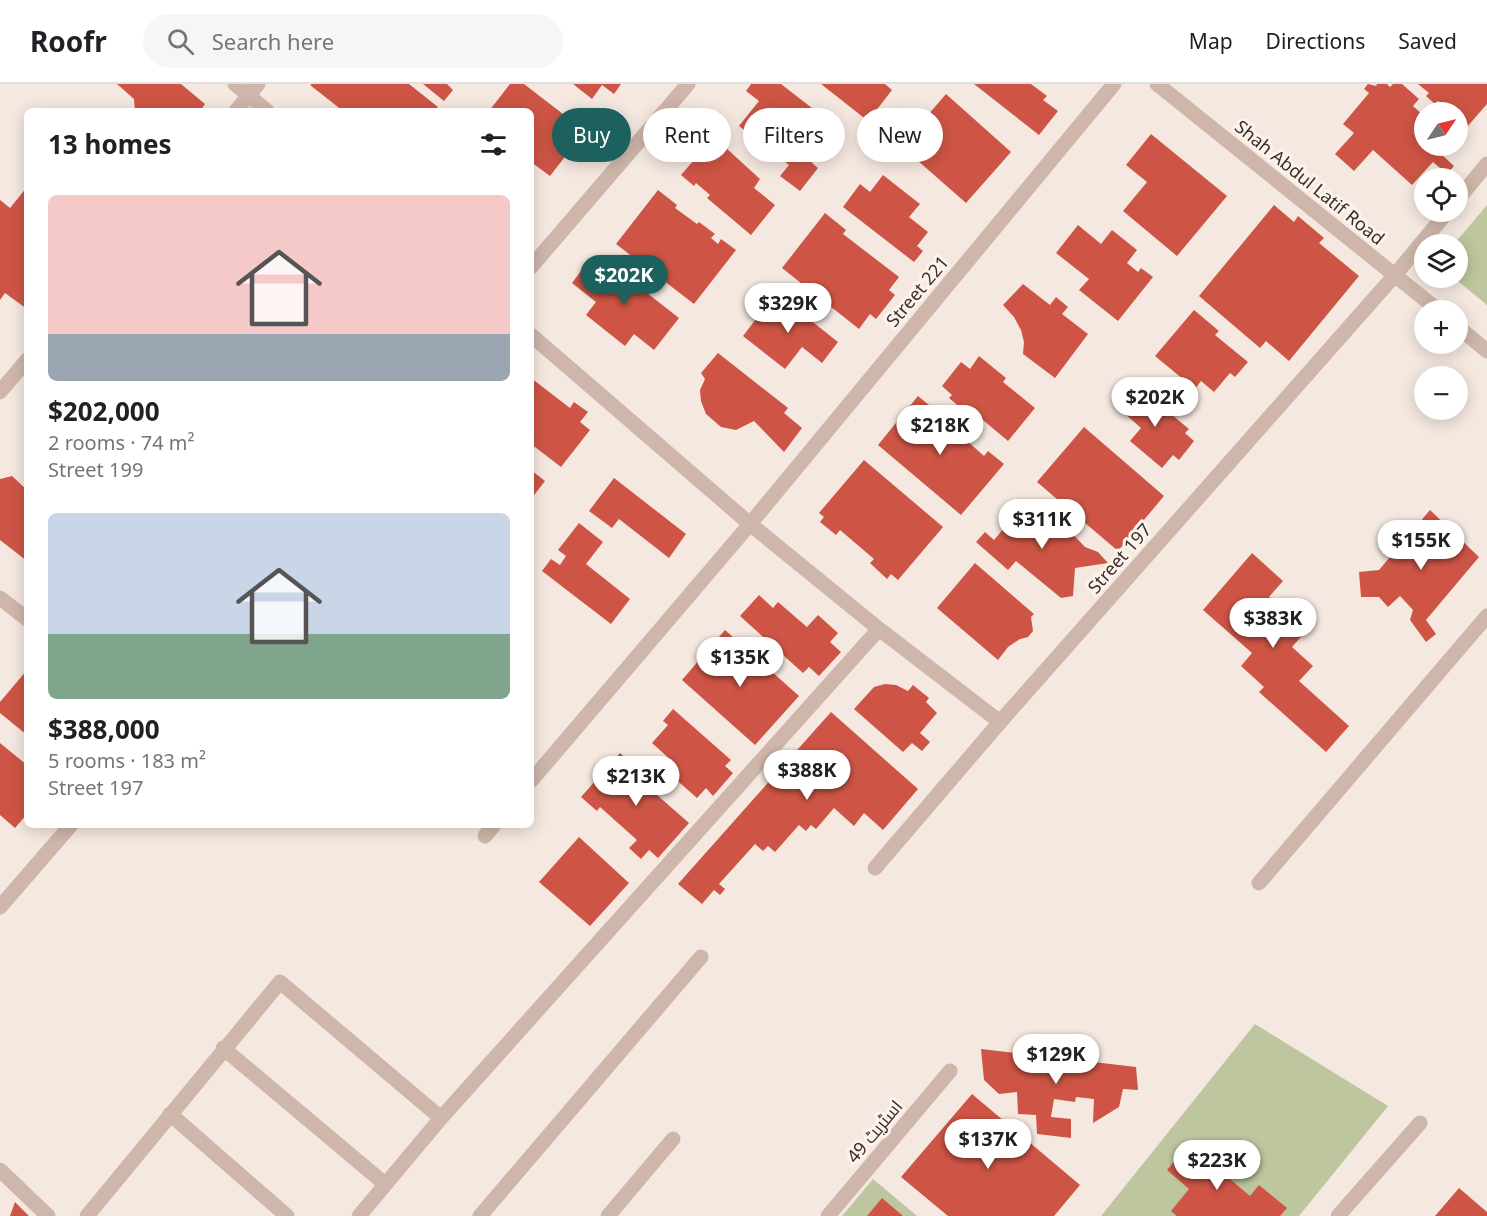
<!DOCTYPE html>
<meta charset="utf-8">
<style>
body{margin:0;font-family:"Noto Sans",Cairo,sans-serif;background:#f6f6f6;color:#202124;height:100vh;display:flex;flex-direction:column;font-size:22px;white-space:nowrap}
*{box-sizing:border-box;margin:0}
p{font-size:20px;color:#757577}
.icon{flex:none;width:33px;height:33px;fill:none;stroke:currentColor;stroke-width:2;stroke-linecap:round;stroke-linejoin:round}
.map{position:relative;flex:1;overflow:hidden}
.panel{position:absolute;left:24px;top:24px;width:510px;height:720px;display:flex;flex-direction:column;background:#fff;border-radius:9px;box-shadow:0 3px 15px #0003}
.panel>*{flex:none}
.guide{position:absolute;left:552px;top:24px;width:570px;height:54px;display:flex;gap:12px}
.needle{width:39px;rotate:55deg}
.buttons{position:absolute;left:1414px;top:18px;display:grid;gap:12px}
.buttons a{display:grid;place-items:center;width:54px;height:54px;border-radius:50%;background:#fff;box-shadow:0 3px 15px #0003;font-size:30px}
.price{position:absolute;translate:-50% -51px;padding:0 14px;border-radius:21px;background:#fff;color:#222;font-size:20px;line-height:39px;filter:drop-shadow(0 2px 3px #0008)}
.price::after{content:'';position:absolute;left:50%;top:36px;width:18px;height:14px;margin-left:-9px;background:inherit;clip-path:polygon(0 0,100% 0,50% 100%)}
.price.on{background:#1c615d;color:#fff}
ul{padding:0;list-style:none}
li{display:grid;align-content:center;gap:12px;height:318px;padding:0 24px}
li span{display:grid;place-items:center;height:186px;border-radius:9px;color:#555}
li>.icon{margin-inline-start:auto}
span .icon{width:108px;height:108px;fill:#fffc;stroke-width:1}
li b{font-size:26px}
h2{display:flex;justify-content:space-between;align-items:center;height:72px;padding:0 24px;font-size:26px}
.pill{padding:0 21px;border-radius:27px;background:#fff;box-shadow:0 3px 15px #0003;font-size:21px;line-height:54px}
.pill.on{background:#1c615d;color:#fff}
header{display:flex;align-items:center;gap:36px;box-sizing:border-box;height:84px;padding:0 30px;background:#fff;border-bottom:2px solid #e0e0e0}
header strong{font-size:28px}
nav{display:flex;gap:33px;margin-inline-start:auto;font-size:21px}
.search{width:420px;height:54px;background:#f6f6f6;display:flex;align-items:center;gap:15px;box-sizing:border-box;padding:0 21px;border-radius:33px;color:#757577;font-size:22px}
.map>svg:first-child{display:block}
</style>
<header>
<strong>Roofr</strong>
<div class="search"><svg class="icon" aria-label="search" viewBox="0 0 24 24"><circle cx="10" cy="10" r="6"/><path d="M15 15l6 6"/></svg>Search here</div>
<nav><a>Map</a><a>Directions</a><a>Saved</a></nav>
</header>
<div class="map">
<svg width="1487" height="1132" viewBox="0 0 1487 1132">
<rect width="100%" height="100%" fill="#f5e8e0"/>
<path fill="#bdc69e" d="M 1487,121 L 1487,221 L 1454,194 L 1458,194 L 1458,160 L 1454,160 Z
M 1255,940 L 1388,1022 L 1299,1132 L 1101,1132 Z
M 873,1095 L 917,1132 L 842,1132 Z"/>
<path fill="#ce5545" d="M 117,0 L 181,0 L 205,20 L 200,27 L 135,27 L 134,15 Z
M 312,0 L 409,0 L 438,23 L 435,27 L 343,27 L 310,1 Z
M 423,0 L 447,0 L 453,6 L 444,17 Z
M 510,0 L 524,0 L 585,47 L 550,92 L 531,78 L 531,27 L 489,27 Z
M 573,0 L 621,0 L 614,10 L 602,1 L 592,15 Z
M 751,0 L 781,0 L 839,45 L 812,79 L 818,84 L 800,107 L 780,92 L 789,81 L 739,42 L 759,17 L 746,7 Z
M 821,0 L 885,0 L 892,6 L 868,37 Z
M 974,0 L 1031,0 L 1047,12 L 1043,16 L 1058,27 L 1039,51 Z
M 1368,0 L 1376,2 L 1377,0 L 1387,0 L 1390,3 L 1393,0 L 1402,0 L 1419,15 L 1413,22 L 1425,33 L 1425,62 L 1447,62 L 1440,69 L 1454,82 L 1447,90 L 1433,78 L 1412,101 L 1373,66 L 1354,87 L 1335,70 L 1354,49 L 1343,40 L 1369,9 L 1364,5 Z
M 1418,0 L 1487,0 L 1487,20 L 1467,43 L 1458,34 L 1458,28 L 1451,28 L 1438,17 L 1435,20 L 1426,12 L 1429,9 Z
M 946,10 L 1011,68 L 966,119 L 901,62 Z
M 1151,50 L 1227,112 L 1177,172 L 1123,127 L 1147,98 L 1126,81 Z
M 714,53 L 760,95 L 754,104 L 775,121 L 751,151 L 707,114 L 710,111 L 696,99 L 694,102 L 681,91 Z
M 883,91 L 920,120 L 909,133 L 928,148 L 917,162 L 923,167 L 914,178 L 843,123 L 860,100 L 870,108 Z
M 27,103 L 27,225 L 5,209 L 0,216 L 0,116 L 10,124 Z
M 658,106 L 677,121 L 675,124 L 697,140 L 699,138 L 715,150 L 711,154 L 718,160 L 721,155 L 736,166 L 694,220 L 616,160 Z
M 1274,121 L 1294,138 L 1298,132 L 1324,154 L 1319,159 L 1359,192 L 1289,277 L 1266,257 L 1260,264 L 1199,212 Z
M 825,129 L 846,146 L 843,150 L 899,193 L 889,206 L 895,211 L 876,235 L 870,230 L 859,245 L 782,184 Z
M 1078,141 L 1101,160 L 1112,146 L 1137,166 L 1127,179 L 1138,188 L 1141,184 L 1153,193 L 1118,237 L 1079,206 L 1089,195 L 1056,169 Z
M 590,175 L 605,186 L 610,180 L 679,234 L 654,266 L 634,250 L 625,262 L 586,231 L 596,218 L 572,199 Z
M 1023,200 L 1050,221 L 1056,213 L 1068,223 L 1062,230 L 1088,250 L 1055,294 L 1023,270 L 1024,258 L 1021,246 L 1014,233 L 1003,221 Z
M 776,209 L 838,258 L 822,279 L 802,263 L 785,285 L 743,252 L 759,231 L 766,237 L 771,231 L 764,225 Z
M 1194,226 L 1219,247 L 1215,251 L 1248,278 L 1235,293 L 1230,289 L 1214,308 L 1201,297 L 1195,305 L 1155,272 Z
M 718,269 L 788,324 L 784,329 L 802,344 L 784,368 L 754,337 L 736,346 L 721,343 L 706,330 L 701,317 L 700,306 L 705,295 L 701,289 Z
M 979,272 L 1006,294 L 1003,298 L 1035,324 L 1008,357 L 965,321 L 962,325 L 949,314 L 952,311 L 942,302 L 961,278 L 970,285 Z
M 531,294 L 570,324 L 574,318 L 588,328 L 580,338 L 590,346 L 561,383 L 531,360 Z
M 1132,303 L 1146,314 L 1148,311 L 1189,345 L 1185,349 L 1194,357 L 1179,376 L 1173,371 L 1162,384 L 1130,357 L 1141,344 L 1116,322 Z
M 918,312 L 935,326 L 932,329 L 951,344 L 955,339 L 970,351 L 966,356 L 984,372 L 988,367 L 1004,380 L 961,431 L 878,361 Z
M 1084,343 L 1164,412 L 1118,467 L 1037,398 Z
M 864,376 L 943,443 L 898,496 L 891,490 L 887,495 L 870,479 L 874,475 L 840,446 L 836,451 L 820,438 L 824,433 L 819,429 Z
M 531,386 L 545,397 L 531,415 Z
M 12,392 L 27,406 L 27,477 L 0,456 L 0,395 Z
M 614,394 L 686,450 L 669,474 L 619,435 L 612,444 L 589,427 Z
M 1044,420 L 1085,463 L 1098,468 L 1108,479 L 1075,484 L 1073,512 L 1061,514 L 1016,477 L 1008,486 L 976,458 L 985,448 L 994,456 L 1016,430 L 1019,433 L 1026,426 L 1034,432 Z
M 1430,426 L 1479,473 L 1426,536 L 1436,550 L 1426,558 L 1410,536 L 1413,526 L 1400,512 L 1388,523 L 1379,513 L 1361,513 L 1359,488 L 1379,486 Z
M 579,439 L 603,458 L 586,480 L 630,515 L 611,540 L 542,487 L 551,475 L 560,481 L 566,472 L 558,466 Z
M 1252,469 L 1283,497 L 1269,513 L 1307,546 L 1292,563 L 1313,582 L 1299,597 L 1349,642 L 1326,668 L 1259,608 L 1264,603 L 1241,582 L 1252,569 L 1203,526 Z
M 975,479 L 1034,530 L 1031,533 L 1033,547 L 1028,553 L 1020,555 L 1008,563 L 998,576 L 937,524 Z
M 759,511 L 773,524 L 778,518 L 807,543 L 818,531 L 838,549 L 830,558 L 841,568 L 819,592 L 809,583 L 803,589 L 740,532 Z
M 725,546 L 799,612 L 755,661 L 682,596 Z
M 27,586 L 27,651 L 0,629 L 0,618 Z
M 885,600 L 896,601 L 908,607 L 913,601 L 929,614 L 926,618 L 937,629 L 920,649 L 930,658 L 922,667 L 912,659 L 903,668 L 854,625 L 874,603 Z
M 673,625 L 731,676 L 725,682 L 733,689 L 713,712 L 706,704 L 697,714 L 664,685 L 672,677 L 652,659 L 668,641 L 663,637 Z
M 831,628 L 918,705 L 883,746 L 864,729 L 854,742 L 834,724 L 816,745 L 811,741 L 806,747 L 799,741 L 775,768 L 768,762 L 763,767 L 755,760 L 719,800 L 725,805 L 720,811 L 714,806 L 702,820 L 678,800 Z
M 0,659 L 27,681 L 27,730 L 15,744 L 0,731 Z
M 620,669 L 661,706 L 657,711 L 689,739 L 658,774 L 649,766 L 641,775 L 629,764 L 637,756 L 600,723 L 597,727 L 581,713 Z
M 579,753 L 629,799 L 590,842 L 539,798 Z
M 981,965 L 1136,983 L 1138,1006 L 1123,1005 L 1119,1023 L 1093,1039 L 1094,1015 L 1076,1013 L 1075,1018 L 1054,1015 L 1051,1033 L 1071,1035 L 1071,1054 L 1037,1050 L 1036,1031 L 1018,1030 L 1017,1008 L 999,1010 L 984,996 Z
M 972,1010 L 1080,1101 L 1054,1132 L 948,1132 L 901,1093 Z
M 1189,1060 L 1250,1112 L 1259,1101 L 1287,1124 L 1280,1132 L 1177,1132 L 1171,1127 L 1189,1105 L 1167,1086 Z
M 1459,1104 L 1487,1128 L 1487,1132 L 1435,1132 Z
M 882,1114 L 903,1132 L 867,1132 Z
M 15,1118 L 29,1132 L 10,1132 Z"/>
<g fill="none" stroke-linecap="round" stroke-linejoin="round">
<path stroke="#cfb6aa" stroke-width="15" d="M 235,0 L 267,27
M 1157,0 L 1438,226
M 236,27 L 258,0
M 1458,115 L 1487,80
M 531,183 L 688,0
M 1458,243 L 1487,267
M 531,251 L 750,440 L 879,545 L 1000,638
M 0,308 L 27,276
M 0,514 L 27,535
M 531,697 L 750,440 L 1114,0
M 485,752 L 494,741
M 875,784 L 1000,638 L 1395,191 L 1447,128
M 1259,799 L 1487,532
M 0,823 L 71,741
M 223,964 L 385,1100
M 170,1030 L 287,1132
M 0,1086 L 48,1132
M 87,1132 L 280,898 L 441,1034
M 359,1132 L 441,1034 L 879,545
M 480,1132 L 701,873
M 608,1132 L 673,1055
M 828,1132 L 950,987
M 1338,1132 L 1420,1039"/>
</g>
<g text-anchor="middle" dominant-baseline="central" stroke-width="6" stroke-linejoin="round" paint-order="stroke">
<g font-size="18" fill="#3c2e2a" stroke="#fcf3ed">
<text transform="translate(1310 98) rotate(39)">Shah Abdul Latif Road</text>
<text transform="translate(917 207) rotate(-50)">Street 221</text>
<text transform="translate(1119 474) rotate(-49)">Street 197</text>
<text transform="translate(874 1047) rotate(-50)">اسٹریٹ 49</text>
</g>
</g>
</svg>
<div class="buttons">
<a><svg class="needle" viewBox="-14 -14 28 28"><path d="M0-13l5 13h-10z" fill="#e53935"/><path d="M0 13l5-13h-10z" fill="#757577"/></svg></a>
<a><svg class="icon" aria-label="locate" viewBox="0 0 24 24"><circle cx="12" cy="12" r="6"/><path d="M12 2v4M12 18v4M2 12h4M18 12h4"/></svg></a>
<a><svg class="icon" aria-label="layers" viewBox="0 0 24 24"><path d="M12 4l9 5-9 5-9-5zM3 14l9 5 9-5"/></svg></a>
<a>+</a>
<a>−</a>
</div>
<b class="price on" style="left:624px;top:222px">$202K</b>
<b class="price" style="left:788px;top:250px">$329K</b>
<b class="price" style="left:1155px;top:344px">$202K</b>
<b class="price" style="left:940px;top:372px">$218K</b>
<b class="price" style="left:1042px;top:466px">$311K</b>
<b class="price" style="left:1421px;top:487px">$155K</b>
<b class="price" style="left:1273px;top:565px">$383K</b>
<b class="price" style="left:740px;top:604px">$135K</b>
<b class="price" style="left:807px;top:717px">$388K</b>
<b class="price" style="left:636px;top:723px">$213K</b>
<b class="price" style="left:1056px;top:1001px">$129K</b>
<b class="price" style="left:988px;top:1086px">$137K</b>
<b class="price" style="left:1217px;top:1107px">$223K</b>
<div class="guide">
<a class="pill on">Buy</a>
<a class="pill">Rent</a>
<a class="pill">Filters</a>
<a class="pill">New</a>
</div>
<section class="panel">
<h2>13 homes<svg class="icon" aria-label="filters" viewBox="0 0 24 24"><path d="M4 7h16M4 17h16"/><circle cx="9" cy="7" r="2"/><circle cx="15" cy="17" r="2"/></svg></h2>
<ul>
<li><span style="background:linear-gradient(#f6c9c9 75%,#9aa5b1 0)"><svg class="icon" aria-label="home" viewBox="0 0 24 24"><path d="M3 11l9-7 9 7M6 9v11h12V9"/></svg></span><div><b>$202,000</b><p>2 rooms · 74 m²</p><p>Street 199</p></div></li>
<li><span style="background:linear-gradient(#c9d6e8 65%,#7fa58c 0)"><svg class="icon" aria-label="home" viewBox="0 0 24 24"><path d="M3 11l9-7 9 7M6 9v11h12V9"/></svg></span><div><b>$388,000</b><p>5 rooms · 183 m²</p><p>Street 197</p></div></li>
</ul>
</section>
</div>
